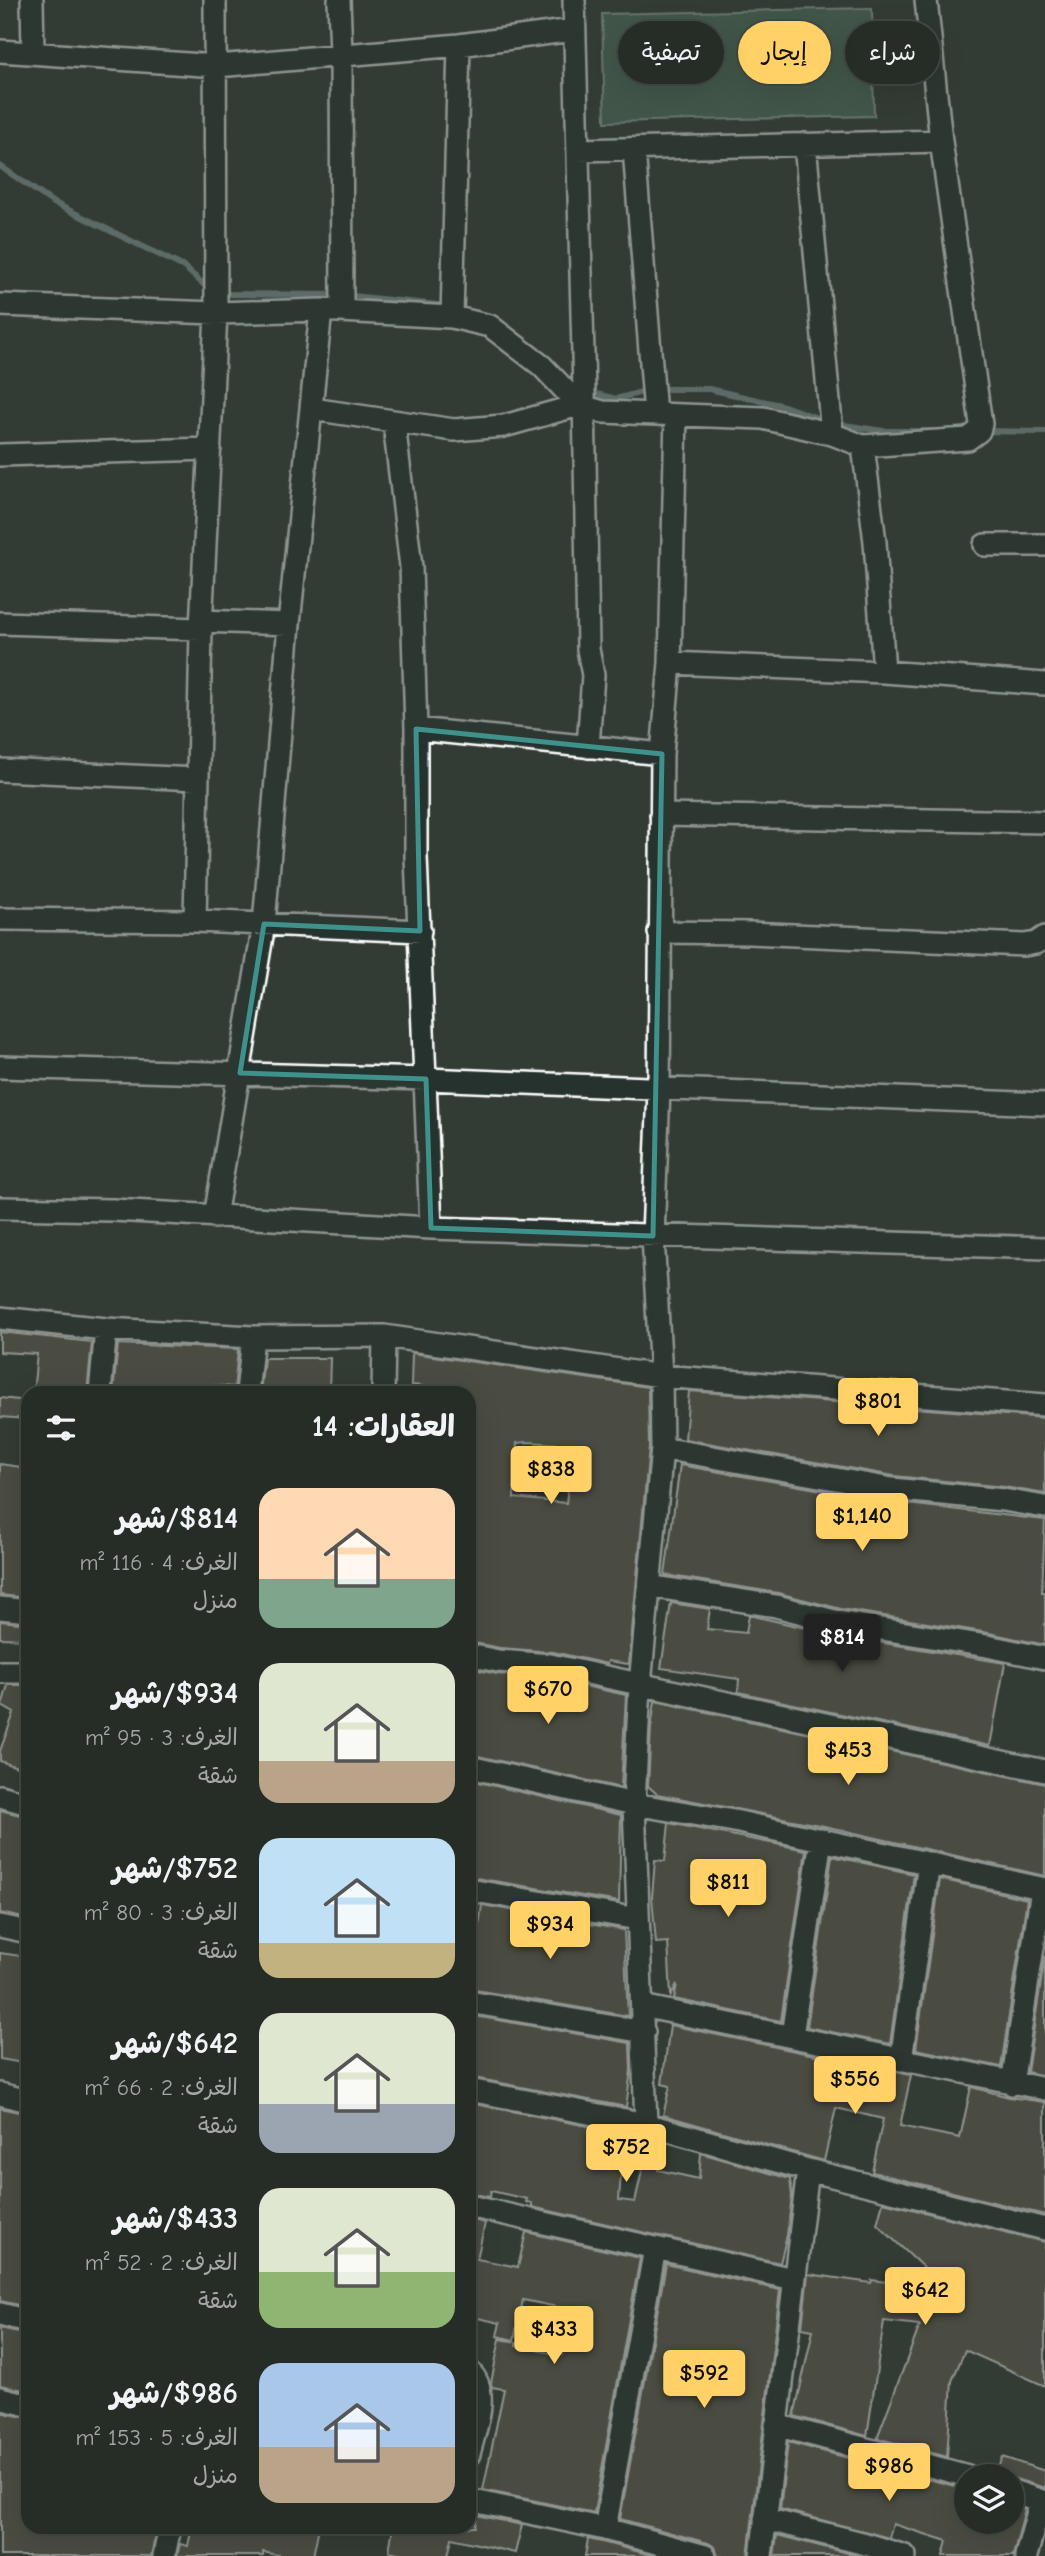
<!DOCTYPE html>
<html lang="ar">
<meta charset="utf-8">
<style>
body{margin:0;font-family:"Comic Neue","Playpen Sans Arabic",sans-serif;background:#2e352f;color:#f1f3f6;direction:rtl;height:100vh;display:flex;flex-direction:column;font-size:26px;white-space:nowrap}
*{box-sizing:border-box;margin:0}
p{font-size:23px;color:#a4a8a7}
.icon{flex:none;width:38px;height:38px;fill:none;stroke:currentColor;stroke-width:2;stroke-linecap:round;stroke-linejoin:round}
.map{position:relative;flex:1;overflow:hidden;direction:ltr}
.details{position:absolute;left:21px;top:1386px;width:455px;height:1148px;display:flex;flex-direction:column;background:#262d27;border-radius:21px;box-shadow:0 7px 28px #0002,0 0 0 2px #424944;direction:rtl}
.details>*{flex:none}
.hud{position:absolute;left:497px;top:21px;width:443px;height:63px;direction:rtl;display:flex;gap:14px}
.controls{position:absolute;left:954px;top:2464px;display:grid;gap:14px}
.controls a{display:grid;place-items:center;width:70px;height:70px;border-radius:50%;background:#262d27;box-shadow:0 7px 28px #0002,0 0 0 2px #424944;font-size:35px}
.price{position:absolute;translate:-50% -60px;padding:0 16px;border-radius:7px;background:#ffd166;color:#111;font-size:23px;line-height:46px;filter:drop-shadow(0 2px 4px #0008)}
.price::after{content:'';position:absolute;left:50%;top:42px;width:21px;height:16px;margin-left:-10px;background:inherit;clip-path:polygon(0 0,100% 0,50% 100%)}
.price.selected{background:#222;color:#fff}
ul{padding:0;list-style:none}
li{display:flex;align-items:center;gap:21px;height:175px;padding:0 21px}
li span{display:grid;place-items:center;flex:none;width:196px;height:140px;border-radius:21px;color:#555}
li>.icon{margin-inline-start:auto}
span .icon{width:84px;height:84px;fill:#fffc;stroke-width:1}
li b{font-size:30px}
h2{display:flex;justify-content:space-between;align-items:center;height:84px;padding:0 21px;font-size:30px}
.pill{padding:0 24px;border-radius:32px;background:#262d27;box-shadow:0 7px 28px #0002,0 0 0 2px #424944;font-size:24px;line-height:63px}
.pill.selected{background:#ffd166;color:#111}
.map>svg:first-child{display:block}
</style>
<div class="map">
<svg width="1045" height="2556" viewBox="0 0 1045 2556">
<rect width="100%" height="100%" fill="#333c34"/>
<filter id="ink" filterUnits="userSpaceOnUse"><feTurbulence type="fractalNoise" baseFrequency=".0143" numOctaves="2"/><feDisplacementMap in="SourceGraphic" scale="14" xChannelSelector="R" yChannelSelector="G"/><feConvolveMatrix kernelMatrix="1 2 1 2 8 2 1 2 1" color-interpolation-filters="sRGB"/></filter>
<g filter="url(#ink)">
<path fill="#52745f" stroke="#a8baaf" stroke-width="2" d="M 872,8 L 874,116 L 605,122 L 602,14 Z"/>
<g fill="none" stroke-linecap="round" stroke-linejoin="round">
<path stroke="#8fa5a4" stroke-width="6" d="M 0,166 L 52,202 L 184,267 L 211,291
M 221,294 L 342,295 L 447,306
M 588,392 L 616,399 L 653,389 L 709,389 L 784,406 L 826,421
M 837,424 L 883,431 L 937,431
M 983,431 L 1045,432"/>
</g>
<path fill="#675e51" stroke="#fff" stroke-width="2" fill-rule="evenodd" d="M 0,1332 L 92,1342 L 87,1393 L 33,1393 L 37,1354 L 0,1352 Z
M 118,1344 L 238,1349 L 234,1391 L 232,1391 L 232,1387 L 194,1384 L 194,1391 L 181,1390 L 180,1393 L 113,1393 Z
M 412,1353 L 648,1387 L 649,1447 L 629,1664 L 608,1661 L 607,1664 L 553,1652 L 500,1648 L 469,1642 L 469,1393 L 422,1393 L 422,1386 L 411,1385 ZM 528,1442 L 573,1445 L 566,1503 L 514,1498 L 517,1443 Z
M 264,1358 L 330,1358 L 329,1393 L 260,1393 Z
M 689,1391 L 1045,1418 L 1045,1494 L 1004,1487 L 894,1476 L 685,1439 Z
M 0,1398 L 28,1401 L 28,1419 L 0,1417 Z
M 0,1464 L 28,1468 L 28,1598 L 0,1595 Z
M 680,1465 L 890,1502 L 1045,1520 L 1042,1592 L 1045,1592 L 1045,1645 L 989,1633 L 841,1609 L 778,1593 L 665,1575 Z
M 671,1603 L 710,1609 L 707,1629 L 746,1633 L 749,1615 L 836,1635 L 1005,1663 L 990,1746 L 738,1692 L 739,1679 L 661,1668 Z
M 0,1621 L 28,1624 L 28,1639 L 0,1638 Z
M 469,1668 L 497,1674 L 548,1678 L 626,1695 L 621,1788 L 469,1754 Z
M 8,1685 L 28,1685 L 28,1771 L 0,1761 L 0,1751 L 14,1713 L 2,1706 Z
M 655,1701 L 1045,1784 L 1045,1876 L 824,1826 L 657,1794 L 648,1786 L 651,1728 Z
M 469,1780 L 621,1815 L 619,1902 L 470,1877 Z
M 0,1810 L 28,1817 L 28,1919 L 0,1913 Z
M 669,1823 L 806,1850 L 781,2021 L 674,1999 L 677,1984 L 671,1996 L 668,1942 L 656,1943 L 652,1897 L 655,1860 L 665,1861 Z
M 832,1856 L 914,1874 L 890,2044 L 807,2027 Z
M 940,1879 L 1027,1899 L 1001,2067 L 916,2049 Z
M 482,1905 L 624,1930 L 628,2016 L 469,1989 L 469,1944 L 476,1946 Z
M 0,1953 L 28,1957 L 28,2064 L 0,2059 Z
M 1045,1956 L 1045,2076 L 1027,2072 Z
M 469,2015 L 630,2043 L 631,2070 L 626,2107 L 469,2077 Z
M 670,2025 L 911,2075 L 900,2126 L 960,2138 L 971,2087 L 1009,2097 L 1045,2102 L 1045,2215 L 872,2172 L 883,2119 L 836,2108 L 824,2161 L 663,2115 L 670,2086 L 662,2084 Z
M 469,2103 L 624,2133 L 619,2200 L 635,2202 L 649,2139 L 662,2142 L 658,2170 L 699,2179 L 701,2153 L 790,2179 L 792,2196 L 787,2235 L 780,2263 L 532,2207 L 532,2203 L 526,2202 L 527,2199 L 491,2191 L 490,2197 L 469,2193 Z
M 0,2108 L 28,2114 L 28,2307 L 0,2301 Z
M 883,2202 L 1045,2242 L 1045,2386 L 965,2350 L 952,2381 L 947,2457 L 877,2438 L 920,2325 L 884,2321 L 867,2436 L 794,2416 L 813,2330 L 802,2328 L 808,2274 L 871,2283 L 872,2280 L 895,2283 L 892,2302 L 927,2306 L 934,2287 L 946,2289 L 877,2224 Z
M 469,2219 L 485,2223 L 477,2259 L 518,2267 L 526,2232 L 640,2258 L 594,2513 L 483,2490 L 504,2389 L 492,2387 L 491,2383 L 500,2339 L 517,2342 L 516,2346 L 562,2355 L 572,2310 L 523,2300 L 514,2340 L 497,2336 L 500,2323 L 469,2316 Z
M 666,2264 L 780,2290 L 748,2556 L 718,2556 L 715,2547 L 708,2543 L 620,2519 Z
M 0,2328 L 28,2334 L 28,2391 L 0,2385 Z
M 0,2412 L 28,2418 L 28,2527 L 157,2527 L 151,2556 L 0,2556 Z
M 788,2442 L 966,2489 L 966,2522 L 1012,2522 L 1012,2505 L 1025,2509 L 1013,2556 L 943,2556 L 947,2541 L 893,2524 L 889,2538 L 780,2509 Z
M 1002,2457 L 1045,2471 L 1045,2488 L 1012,2478 L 1012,2476 L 995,2476 Z
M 477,2515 L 522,2525 L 515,2553 L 452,2538 L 448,2556 L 412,2556 L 389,2551 L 393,2527 L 475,2527 Z
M 192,2527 L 319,2527 L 313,2556 L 282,2556 L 263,2552 L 263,2556 L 177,2556 L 180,2544 L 188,2546 Z
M 777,2535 L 859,2556 L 860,2556 L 774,2556 Z
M 588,2539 L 602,2542 L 655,2556 L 585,2556 Z"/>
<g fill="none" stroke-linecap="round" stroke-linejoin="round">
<defs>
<path id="street" d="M 32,0 L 33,52
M 339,0 L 341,53 L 342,311
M 574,0 L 584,392 L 588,649 L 593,675 L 588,747
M 0,51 L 217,66 L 459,45 L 573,30
M 805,144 L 832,434
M 634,149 L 655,414
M 578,150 L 941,141 L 926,0
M 0,305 L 216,313 L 321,310 L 452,317 L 490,326 L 542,366 L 579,405 L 603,412 L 763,418 L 832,434 L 863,446 L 875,542 L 884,672
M 452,317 L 459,45
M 312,409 L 454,430 L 504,426 L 579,405
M 676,416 L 670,663 L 662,754 L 659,1090 L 653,1236 L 661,1376 L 662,1448 L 892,1489 L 1003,1500 L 1045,1507
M 394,423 L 411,567 L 416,729 L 416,856 L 431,1228
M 863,446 L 968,439 L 979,431 L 981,424 L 941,141
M 0,455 L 210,449
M 985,545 L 1045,545
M 201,621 L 289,624
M 0,623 L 201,629
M 670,663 L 884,672 L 1045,684
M 416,729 L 662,754
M 0,770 L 197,779
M 661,815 L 1045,822
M 0,919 L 195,921 L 420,931
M 195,921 L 201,629 L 216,313 L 215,0
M 659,932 L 749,933 L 1024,945 L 1036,943 L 1045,937
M 0,1067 L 426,1079 L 1045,1104
M 0,1208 L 113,1210 L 431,1228 L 1045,1248
M 215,1217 L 264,924 L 289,624 L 321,310
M 0,1318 L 106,1329 L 253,1337 L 384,1336 L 661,1376 L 1045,1405
M 100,1393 L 106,1329
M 247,1393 L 253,1337
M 383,1393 L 384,1336
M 649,1586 L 776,1606 L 838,1622 L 987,1646 L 1045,1658
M 0,1608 L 28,1611
M 469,1655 L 498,1661 L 550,1665 L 1045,1771
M 0,1672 L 28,1672
M 469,1767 L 634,1804 L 734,1821 L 1045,1889
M 0,1796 L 28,1804
M 469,1890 L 638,1919
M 0,1926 L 28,1932
M 469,2002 L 644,2032
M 642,2006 L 1045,2089
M 792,2036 L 821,1839
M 901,2060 L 929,1863
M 1012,2084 L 1042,1889
M 469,2090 L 646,2124 L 808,2170 L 1045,2229
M 0,2094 L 28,2101
M 646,2124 L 634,1804 L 640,1685 L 662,1448
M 469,2206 L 793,2279
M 0,2314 L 28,2321
M 469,2371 C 491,2391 475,2429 469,2454
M 0,2398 L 28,2405
M 776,2425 L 968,2476
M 1012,2491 L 1045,2502
M 469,2500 L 605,2529 L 705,2556
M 765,2519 L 862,2543 L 905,2556
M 605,2529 L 655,2248
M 164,2556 L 170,2527
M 761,2556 L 808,2170
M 1026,2556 L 1041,2501"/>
</defs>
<use href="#street" stroke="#fff" stroke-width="26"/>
<use href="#street" stroke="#26332d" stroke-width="21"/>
</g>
</g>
<path d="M0 0H1045V2556H0ZM 416,729 L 662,754 L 653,1236 L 431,1228 L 426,1079 L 240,1073 L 264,924 L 420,931 Z" fill="#333c34" fill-opacity=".55" fill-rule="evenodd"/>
<path fill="none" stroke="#3f918b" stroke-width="5" stroke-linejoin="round" d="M 416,729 L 662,754 L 653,1236 L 431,1228 L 426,1079 L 240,1073 L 264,924 L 420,931 Z"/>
</svg>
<div class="controls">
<a><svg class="icon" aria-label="layers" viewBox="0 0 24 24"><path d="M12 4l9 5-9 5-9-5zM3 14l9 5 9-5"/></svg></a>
</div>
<b class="price" style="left:878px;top:1438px">$801</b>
<b class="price" style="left:551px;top:1506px">$838</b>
<b class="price" style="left:862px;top:1553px">$1,140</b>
<b class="price selected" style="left:842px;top:1674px">$814</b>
<b class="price" style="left:548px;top:1726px">$670</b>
<b class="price" style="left:848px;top:1787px">$453</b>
<b class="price" style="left:728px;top:1919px">$811</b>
<b class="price" style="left:550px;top:1961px">$934</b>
<b class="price" style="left:855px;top:2116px">$556</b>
<b class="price" style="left:626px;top:2184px">$752</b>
<b class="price" style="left:925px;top:2327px">$642</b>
<b class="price" style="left:554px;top:2366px">$433</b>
<b class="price" style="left:704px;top:2410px">$592</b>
<b class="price" style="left:889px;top:2503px">$986</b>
<div class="hud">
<a class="pill">شراء</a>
<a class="pill selected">إيجار</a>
<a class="pill">تصفية</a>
</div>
<section class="details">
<h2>العقارات: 14<svg class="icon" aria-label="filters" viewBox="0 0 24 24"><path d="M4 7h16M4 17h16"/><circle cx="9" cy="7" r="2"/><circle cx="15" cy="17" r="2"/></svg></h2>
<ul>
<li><span style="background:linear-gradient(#ffd9b3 65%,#7fa58c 0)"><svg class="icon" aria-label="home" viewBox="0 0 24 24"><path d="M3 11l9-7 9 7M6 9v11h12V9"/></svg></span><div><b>$814/شهر</b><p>الغرف: 4 · 116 m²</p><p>منزل</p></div></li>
<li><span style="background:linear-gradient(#dfe7d0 70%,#b9a48a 0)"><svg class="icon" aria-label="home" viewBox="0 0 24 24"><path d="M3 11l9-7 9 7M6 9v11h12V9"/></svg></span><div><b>$934/شهر</b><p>الغرف: 3 · 95 m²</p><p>شقة</p></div></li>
<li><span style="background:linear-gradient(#bfe0f5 75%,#c2b280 0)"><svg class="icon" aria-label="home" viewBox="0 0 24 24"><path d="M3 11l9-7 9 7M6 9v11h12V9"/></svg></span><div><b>$752/شهر</b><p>الغرف: 3 · 80 m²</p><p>شقة</p></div></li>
<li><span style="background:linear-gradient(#dfe7d0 65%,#9aa5b1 0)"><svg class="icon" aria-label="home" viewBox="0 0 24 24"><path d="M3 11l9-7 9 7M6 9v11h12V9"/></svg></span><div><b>$642/شهر</b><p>الغرف: 2 · 66 m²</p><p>شقة</p></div></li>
<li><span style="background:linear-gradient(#dfe7d0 60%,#8fb573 0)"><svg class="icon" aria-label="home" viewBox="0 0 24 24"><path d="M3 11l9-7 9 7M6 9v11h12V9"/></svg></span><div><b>$433/شهر</b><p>الغرف: 2 · 52 m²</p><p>شقة</p></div></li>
<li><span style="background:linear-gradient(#a9c7e8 60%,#b9a48a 0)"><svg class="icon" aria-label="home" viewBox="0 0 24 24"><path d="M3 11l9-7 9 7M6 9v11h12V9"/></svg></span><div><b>$986/شهر</b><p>الغرف: 5 · 153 m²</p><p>منزل</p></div></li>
</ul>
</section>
</div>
